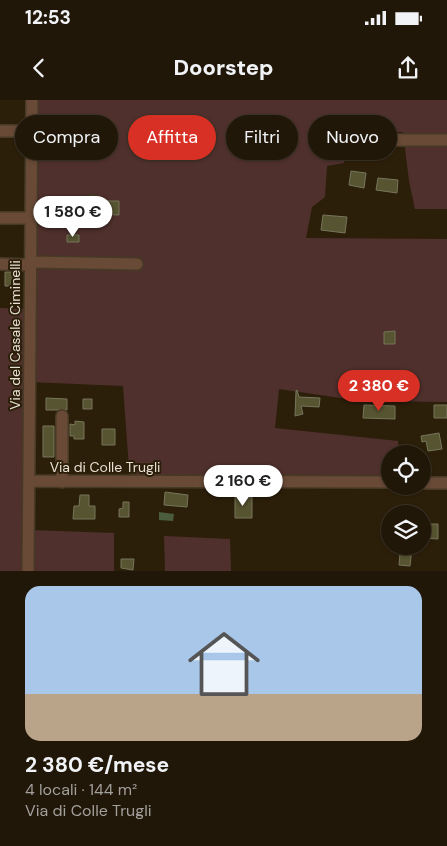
<!DOCTYPE html>
<html lang="it">
<meta charset="utf-8">
<style>
body{margin:0;font-family:"DM Sans",sans-serif;background:#2d2416;color:#f1f3f6;height:100vh;display:flex;flex-direction:column;font-size:19px;white-space:nowrap}
*{box-sizing:border-box;margin:0}
p{font-size:16px;color:#a29f9c}
.icon{flex:none;width:28px;height:28px;fill:none;stroke:currentColor;stroke-width:2;stroke-linecap:round;stroke-linejoin:round}
.map{position:relative;height:471px;overflow:hidden}
.sheet{display:flex;flex-direction:column;background:#211708;flex:1}
.sheet>*{flex:none}
.hud{position:absolute;left:15px;top:15px;width:418px;height:45px;display:flex;gap:10px}
.fabs{position:absolute;left:381px;top:345px;display:grid;gap:10px}
.fabs a{display:grid;place-items:center;width:50px;height:50px;border-radius:50%;background:#211708;box-shadow:0 1px 4px #0004,0 0 0 1px #3e3629;font-size:25px}
.price{position:absolute;translate:-50% -42px;padding:0 11px;border-radius:18px;background:#fff;color:#222;font-size:16px;line-height:32px;filter:drop-shadow(0 1px 2px #0008)}
.price::after{content:'';position:absolute;left:50%;top:30px;width:15px;height:11px;margin-left:-8px;background:inherit;clip-path:polygon(0 0,100% 0,50% 100%)}
.price.current{background:#d93025;color:#fff}
ul{padding:0;list-style:none}
li{display:grid;align-content:center;gap:10px;height:265px;padding:0 25px}
li span{display:grid;place-items:center;height:155px;border-radius:15px;color:#555}
li>.icon{margin-inline-start:auto}
span .icon{width:90px;height:90px;fill:#fffc;stroke-width:1}
li b{font-size:21px}
.chip{padding:0 18px;border-radius:22px;background:#211708;box-shadow:0 1px 4px #0004,0 0 0 1px #3e3629;font-size:18px;line-height:45px}
.chip.current{background:#d93025;color:#fff}
.status{display:flex;justify-content:space-between;align-items:center;height:35px;padding:0 25px;background:#211708;direction:ltr}
.status svg{height:14px;fill:currentColor}
header{display:flex;justify-content:space-between;align-items:center;height:65px;padding:0 25px;background:#211708;font-size:22px;font-weight:800}
.map>svg:first-child{display:block}
</style>
<div class="status"><b>12:53</b><svg viewBox="0 0 49 12"><path d="M0 12V9h3v3zM5 12V6h3v6zM10 12V3h3v9zM15 12V0h3v12zM26 1h20v11H26zM47 4h2v5h-2z"/></svg></div>
<header><svg class="icon" aria-label="back" viewBox="0 0 24 24"><path d="M15 5l-7 7 7 7"/></svg>Doorstep<svg class="icon" aria-label="share" viewBox="0 0 24 24"><path d="M12 15V3M7 8l5-5 5 5M5 13v7h14v-7"/></svg></header>
<div class="map">
<svg width="447" height="471" viewBox="0 0 447 471">
<rect width="100%" height="100%" fill="#2c1f0a"/>
<path fill="#4f302c" d="M 32,0 L 447,0 L 447,109 L 415,109 L 409,81 L 403,32 L 348,33 L 344,63 L 327,66 L 325,97 L 312,107 L 306,138 L 447,139 L 447,302 L 361,301 L 279,289 L 275,328 L 398,341 L 399,354 L 390,354 L 390,382 L 130,382 L 123,286 L 30,282 L 29,430 L 114,433 L 114,471 L 0,471 L 0,208 L 30,209 Z
M 164,436 L 230,439 L 231,471 L 165,471 Z"/>
<path fill="#4c5d3d" d="M 159,412 L 174,414 L 173,421 L 159,420 Z"/>
<path fill="#575431" stroke="#76755b" d="M 356,43 L 366,44 L 371,47 L 370,55 L 355,53 Z
M 351,71 L 366,73 L 364,88 L 349,85 Z
M 378,78 L 398,80 L 397,93 L 376,90 Z
M 100,101 L 119,101 L 119,115 L 98,114 L 98,106 Z
M 323,115 L 347,117 L 345,133 L 321,130 Z
M 67,135 L 79,135 L 79,142 L 67,142 Z
M 5,172 L 20,172 L 20,186 L 5,186 Z
M 395,231 L 395,244 L 384,244 L 384,232 Z
M 297,290 L 299,297 L 320,298 L 319,307 L 301,306 L 303,314 L 295,316 L 296,291 Z
M 46,298 L 67,299 L 67,310 L 46,310 Z
M 83,299 L 92,299 L 92,309 L 83,309 Z
M 364,305 L 395,306 L 395,319 L 363,318 Z
M 434,305 L 447,305 L 447,318 L 434,318 Z
M 75,321 L 84,322 L 84,339 L 74,339 L 74,336 L 70,336 L 70,324 L 75,325 Z
M 43,326 L 54,326 L 54,357 L 43,357 Z
M 102,329 L 115,329 L 115,345 L 102,345 Z
M 439,333 L 442,349 L 428,351 L 426,341 L 422,342 L 421,336 Z
M 165,392 L 188,395 L 187,407 L 164,405 Z
M 80,395 L 89,395 L 89,406 L 95,406 L 95,419 L 73,419 L 74,406 L 79,406 Z
M 235,395 L 241,395 L 241,397 L 252,397 L 252,418 L 235,418 Z
M 123,402 L 129,402 L 129,417 L 119,417 L 119,409 L 123,408 Z
M 422,424 L 438,424 L 438,439 L 422,438 Z
M 404,448 L 412,448 L 410,466 L 399,465 L 400,453 L 403,453 Z
M 121,459 L 134,459 L 133,470 L 121,468 Z"/>
<g fill="none" stroke-linecap="round" stroke-linejoin="round">
<defs>
<path id="minor" d="M 0,31 L 31,31
M 372,40 L 447,40
M 31,113 C 43,113 57,115 68,111 C 78,107 82,101 93,101
M 0,118 L 31,118
M 31,162 L 137,164
M 0,164 L 31,165
M 29,381 L 390,382
M 62,382 L 62,316
M 422,383 L 447,383
M 28,471 L 32,0"/>
</defs>
<use href="#minor" stroke="#463a26" stroke-width="14"/>
<use href="#minor" stroke="#684a36" stroke-width="11"/>
</g>
<g text-anchor="middle" dominant-baseline="central" stroke-width="4" stroke-linejoin="round" paint-order="stroke">
<g font-size="14" fill="#e8e0d3" stroke="#2c1f0a">
<text transform="translate(15 235) rotate(-90)">Via del Casale Ciminelli</text>
<text x="105" y="367">Via di Colle Trugli</text>
</g>
</g>
</svg>
<div class="fabs">
<a><svg class="icon" aria-label="locate" viewBox="0 0 24 24"><circle cx="12" cy="12" r="6"/><path d="M12 2v4M12 18v4M2 12h4M18 12h4"/></svg></a>
<a><svg class="icon" aria-label="layers" viewBox="0 0 24 24"><path d="M12 4l9 5-9 5-9-5zM3 14l9 5 9-5"/></svg></a>
</div>
<b class="price" style="left:73px;top:138px">1 580 €</b>
<b class="price current" style="left:379px;top:312px">2 380 €</b>
<b class="price" style="left:243px;top:407px">2 160 €</b>
<div class="hud">
<a class="chip">Compra</a>
<a class="chip current">Affitta</a>
<a class="chip">Filtri</a>
<a class="chip">Nuovo</a>
</div>
</div>
<section class="sheet">
<ul>
<li><span style="background:linear-gradient(#a9c7e8 70%,#b9a48a 0)"><svg class="icon" aria-label="home" viewBox="0 0 24 24"><path d="M3 11l9-7 9 7M6 9v11h12V9"/></svg></span><div><b>2 380 €/mese</b><p>4 locali · 144 m²</p><p>Via di Colle Trugli</p></div></li>
</ul>
</section>
